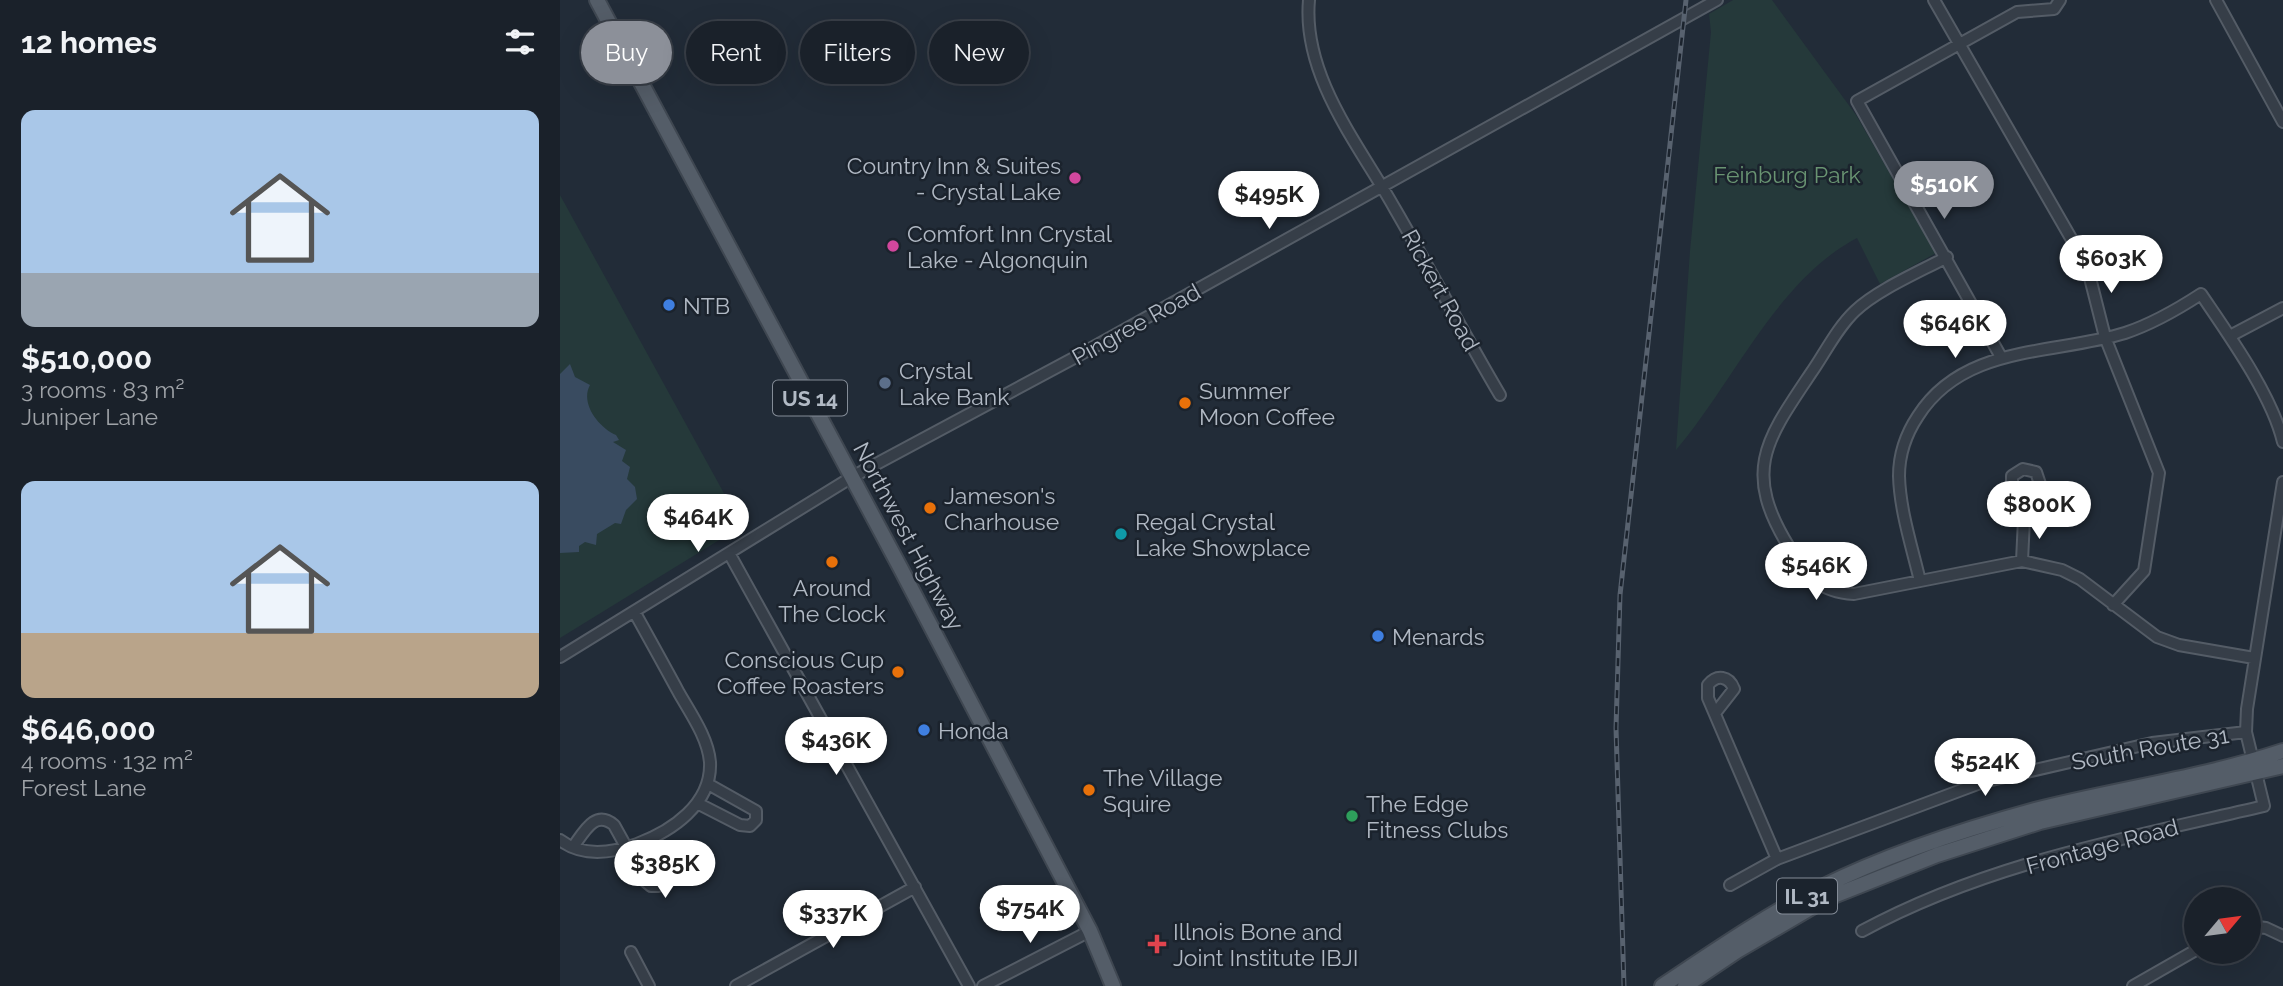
<!DOCTYPE html>
<meta charset="utf-8">
<style>
body{margin:0;font-family:Raleway,sans-serif;background:#232932;color:#f1f3f6;height:100vh;display:flex;flex-direction:column;font-size:26px;white-space:nowrap}
*{box-sizing:border-box;margin:0}
p{font-size:23px;color:#9fa3a8}
.icon{flex:none;width:38px;height:38px;fill:none;stroke:currentColor;stroke-width:2;stroke-linecap:round;stroke-linejoin:round}
.map{position:relative;flex:1;overflow:hidden}
.drawer{display:flex;flex-direction:column;background:#1a212a;width:560px}
.drawer>*{flex:none}
.top-card{position:absolute;left:21px;top:21px;width:665px;height:63px;display:flex;gap:14px}
.needle{width:46px;rotate:61deg}
.controls{position:absolute;left:1624px;top:887px;display:grid;gap:14px}
.controls a{display:grid;place-items:center;width:77px;height:77px;border-radius:50%;background:#1a212a;box-shadow:0 7px 28px #0002,0 0 0 2px #383e47;font-size:35px}
.price{position:absolute;translate:-50% -60px;padding:0 16px;border-radius:24px;background:#fff;color:#222;font-size:23px;line-height:46px;filter:drop-shadow(0 2px 4px #0008)}
.price::after{content:'';position:absolute;left:50%;top:42px;width:21px;height:16px;margin-left:-10px;background:inherit;clip-path:polygon(0 0,100% 0,50% 100%)}
.price.on{background:#8c9099;color:#fff}
ul{padding:0;list-style:none}
li{display:grid;align-content:center;gap:14px;height:371px;padding:0 21px}
li span{display:grid;place-items:center;height:217px;border-radius:14px;color:#555}
li>.icon{margin-inline-start:auto}
span .icon{width:126px;height:126px;fill:#fffc;stroke-width:1}
li b{font-size:30px}
h2{display:flex;justify-content:space-between;align-items:center;height:84px;padding:0 21px;font-size:30px}
.pill{padding:0 24px;border-radius:32px;background:#1a212a;box-shadow:0 7px 28px #0002,0 0 0 2px #383e47;font-size:24px;line-height:63px}
.pill.on{background:#8c9099;color:#fff}
main{display:flex;flex:1;min-height:0}
.map>svg:first-child{display:block}
</style>
<main>
<section class="drawer">
<h2>12 homes<svg class="icon" aria-label="filters" viewBox="0 0 24 24"><path d="M4 7h16M4 17h16"/><circle cx="9" cy="7" r="2"/><circle cx="15" cy="17" r="2"/></svg></h2>
<ul>
<li><span style="background:linear-gradient(#a9c7e8 75%,#9aa5b1 0)"><svg class="icon" aria-label="home" viewBox="0 0 24 24"><path d="M3 11l9-7 9 7M6 9v11h12V9"/></svg></span><div><b>$510,000</b><p>3 rooms · 83 m²</p><p>Juniper Lane</p></div></li>
<li><span style="background:linear-gradient(#a9c7e8 70%,#b9a48a 0)"><svg class="icon" aria-label="home" viewBox="0 0 24 24"><path d="M3 11l9-7 9 7M6 9v11h12V9"/></svg></span><div><b>$646,000</b><p>4 rooms · 132 m²</p><p>Forest Lane</p></div></li>
</ul>
</section>
<div class="map">
<svg width="1723" height="986" viewBox="0 0 1723 986">
<rect width="100%" height="100%" fill="#222c38"/>
<path fill="#25393a" d="M 1173,0 L 1212,0 L 1296,115 L 1376,253 L 1320,284 L 1297,238 C 1217,280 1173,383 1116,450 L 1130,251 L 1151,32 L 1149,14 Z
M 0,195 L 182,526 L 0,638 Z"/>
<path fill="#394b60" d="M 10,364 L 15,377 L 30,385 C 20,403 38,427 56,435 L 59,440 L 53,442 L 66,450 L 62,461 L 70,467 L 67,479 L 75,487 L 77,499 L 66,510 L 61,524 L 55,523 L 37,534 L 36,545 L 25,542 L 19,546 L 19,552 L 0,553 L 0,374 Z"/>
<g fill="none" stroke-linecap="round" stroke-linejoin="round">
<defs>
<path id="minor" d="M 749,0 C 742,77 800,146 835,209 C 871,271 904,334 940,395
M 1374,0 L 1527,266 L 1545,337 L 1599,473 L 1584,571 L 1553,605
M 1656,0 L 1723,122
M 1387,257 C 1359,272 1317,290 1295,311 C 1277,328 1265,353 1251,373 C 1206,440 1182,471 1229,547 C 1245,575 1259,592 1294,594 L 1462,561 L 1502,570 L 1520,579 L 1597,637 L 1619,645 L 1694,658
M 1670,336 L 1723,308
M 1441,357 L 1297,101 L 1457,12 L 1494,9 L 1500,0
M 169,553 L 409,986
M 1462,561 L 1464,519 L 1480,484 L 1476,472 L 1463,469 L 1452,476 L 1452,493 L 1464,519
M 1360,581 C 1352,547 1340,511 1339,476 C 1339,453 1346,434 1358,416 C 1404,344 1494,355 1565,333 C 1592,324 1618,309 1641,294 C 1668,334 1712,395 1723,442
M 0,657 L 292,477 L 512,359 L 1157,0
M 1156,712 L 1174,689 C 1169,676 1157,674 1148,685 L 1148,698 L 1217,859
M 139,804 L 180,825 L 190,826 L 196,820 L 196,811 L 148,784
M 0,840 C 22,857 52,853 77,844 C 112,831 152,804 150,762 C 148,738 131,714 119,693 C 105,667 90,640 75,613
M 13,847 C 24,832 35,809 54,825 L 85,881 L 91,886 L 99,886 L 104,879 L 88,840
M 1170,885 L 1217,859 L 1423,782 L 1592,743 L 1686,732
M 1689,926 L 1706,928 L 1723,936
M 1302,931 C 1427,863 1568,838 1704,806 L 1686,732 L 1687,709 L 1723,482
M 71,952 L 89,986
M 176,986 L 355,887
M 423,986 L 530,931
M 1573,986 L 1636,950"/>
<path id="major" d="M 37,0 L 341,569 L 530,931 L 553,986
M 1102,986 C 1153,952 1205,916 1260,888 C 1328,854 1402,830 1475,810 C 1557,789 1642,778 1723,751
M 1125,986 L 1177,951 L 1266,899 L 1377,855 L 1480,822 L 1723,766"/>
</defs>
<use href="#minor" stroke="#545c66" stroke-width="14"/>
<use href="#major" stroke="#3f4751" stroke-width="18"/>
<use href="#minor" stroke="#363e48" stroke-width="10"/>
<use href="#major" stroke="#545d68" stroke-width="14"/>
<defs>
<path id="rail" d="M 1064,986 L 1056,728 L 1060,595 L 1126,0"/>
</defs>
<use href="#rail" stroke="#58626f" stroke-width="5"/>
<use href="#rail" stroke="#1b232d" stroke-width="2.5" stroke-dasharray="8" stroke-linecap="butt"/>
</g>
<g fill="#d1479c" stroke="#1b232d" stroke-width="2.5">
<circle cx="515" cy="178" r="7"/>
<circle cx="333" cy="246" r="7"/>
</g>
<g fill="#3f7fe0" stroke="#1b232d" stroke-width="2.5">
<circle cx="109" cy="305" r="7"/>
<circle cx="818" cy="636" r="7"/>
<circle cx="364" cy="730" r="7"/>
</g>
<circle fill="#5c6f8a" stroke="#1b232d" stroke-width="2.5" cx="325" cy="383" r="7"/>
<g fill="#e8710a" stroke="#1b232d" stroke-width="2.5">
<circle cx="625" cy="403" r="7"/>
<circle cx="370" cy="508" r="7"/>
<circle cx="272" cy="562" r="7"/>
<circle cx="338" cy="672" r="7"/>
<circle cx="529" cy="790" r="7"/>
</g>
<circle fill="#0f9aa8" stroke="#1b232d" stroke-width="2.5" cx="561" cy="534" r="7"/>
<circle fill="#2e9e5b" stroke="#1b232d" stroke-width="2.5" cx="792" cy="816" r="7"/>
<path fill="#e0444e" stroke="#1b232d" stroke-width="2.5" d="M593.5 933.5h7v7h7v7h-7v7h-7v-7h-7v-7h7z"/>
<g text-anchor="middle" dominant-baseline="central" stroke-width="5" stroke-linejoin="round" paint-order="stroke">
<g fill="#1b232d" stroke="#848c97" stroke-width="2">
<rect x="213" y="380.5" width="74" height="35" rx="5"/>
<rect x="1217" y="878.5" width="60" height="35" rx="5"/>
</g>
<g font-size="21" font-weight="bold" fill="#b1b9c4">
<text x="250" y="398">US 14</text>
<text x="1247" y="896">IL 31</text>
</g>
<g font-size="23" fill="#b1b9c4" stroke="#1b232d" text-anchor="start">
<text x="501" y="165" text-anchor="end">Country Inn &amp; Suites<tspan x="501" dy="26">- Crystal Lake</tspan></text>
<text x="347" y="233">Comfort Inn Crystal<tspan x="347" dy="26">Lake - Algonquin</tspan></text>
<text x="123" y="305">NTB</text>
<text x="339" y="370">Crystal<tspan x="339" dy="26">Lake Bank</tspan></text>
<text x="639" y="390">Summer<tspan x="639" dy="26">Moon Coffee</tspan></text>
<text x="384" y="495">Jameson's<tspan x="384" dy="26">Charhouse</tspan></text>
<text x="575" y="521">Regal Crystal<tspan x="575" dy="26">Lake Showplace</tspan></text>
<text x="272" y="587" text-anchor="middle">Around<tspan x="272" dy="26">The Clock</tspan></text>
<text x="832" y="636">Menards</text>
<text x="324" y="659" text-anchor="end">Conscious Cup<tspan x="324" dy="26">Coffee Roasters</tspan></text>
<text x="378" y="730">Honda</text>
<text x="543" y="777">The Village<tspan x="543" dy="26">Squire</tspan></text>
<text x="806" y="803">The Edge<tspan x="806" dy="26">Fitness Clubs</tspan></text>
<text x="613" y="931">Illnois Bone and<tspan x="613" dy="26">Joint Institute IBJI</tspan></text>
</g>
<g font-size="23" fill="#699472" stroke="#1b232d">
<text x="1227" y="174">Feinburg Park</text>
</g>
<g font-size="23" fill="#b1b9c4" stroke="#1b232d">
<text transform="translate(881 290) rotate(61)">Rickert Road</text>
<text transform="translate(576 324) rotate(-29)">Pingree Road</text>
<text transform="translate(349 536) rotate(62)">Northwest Highway</text>
<text transform="translate(1590 748) rotate(-10)">South Route 31</text>
<text transform="translate(1542 846) rotate(-15)">Frontage Road</text>
</g>
</g>
</svg>
<div class="controls">
<a><svg class="needle" viewBox="-14 -14 28 28"><path d="M0-13l5 13h-10z" fill="#e53935"/><path d="M0 13l5-13h-10z" fill="#9fa3a8"/></svg></a>
</div>
<b class="price on" style="left:1384px;top:221px">$510K</b>
<b class="price" style="left:709px;top:231px">$495K</b>
<b class="price" style="left:1551px;top:295px">$603K</b>
<b class="price" style="left:1395px;top:360px">$646K</b>
<b class="price" style="left:1479px;top:541px">$800K</b>
<b class="price" style="left:138px;top:554px">$464K</b>
<b class="price" style="left:1256px;top:602px">$546K</b>
<b class="price" style="left:276px;top:777px">$436K</b>
<b class="price" style="left:1425px;top:798px">$524K</b>
<b class="price" style="left:105px;top:900px">$385K</b>
<b class="price" style="left:470px;top:945px">$754K</b>
<b class="price" style="left:273px;top:950px">$337K</b>
<div class="top-card">
<a class="pill on">Buy</a>
<a class="pill">Rent</a>
<a class="pill">Filters</a>
<a class="pill">New</a>
</div>
</div>
</main>
